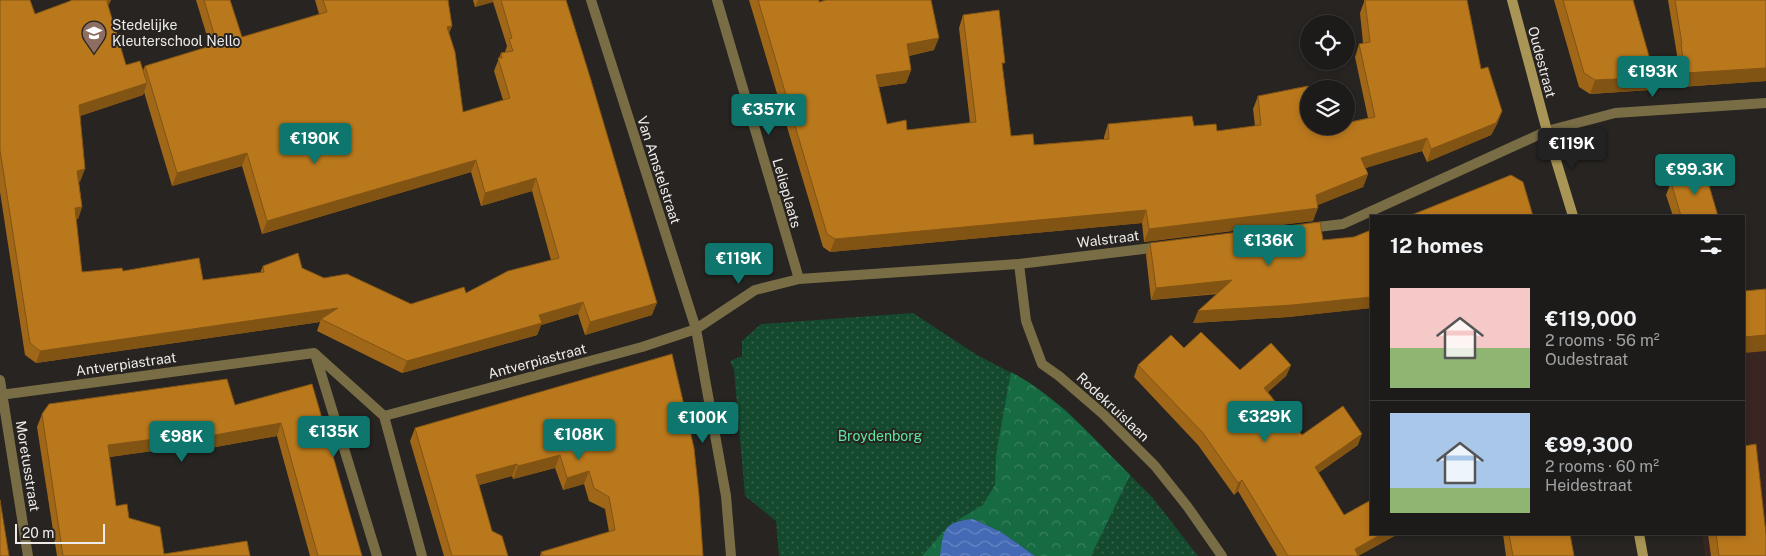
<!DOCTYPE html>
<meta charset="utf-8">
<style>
body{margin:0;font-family:"Public Sans",sans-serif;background:#2a2826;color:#f1f3f6;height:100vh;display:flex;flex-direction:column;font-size:19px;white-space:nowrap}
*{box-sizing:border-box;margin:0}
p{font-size:16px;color:#a0a1a2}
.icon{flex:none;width:28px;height:28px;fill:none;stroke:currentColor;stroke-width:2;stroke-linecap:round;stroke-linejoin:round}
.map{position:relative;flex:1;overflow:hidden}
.panel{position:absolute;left:1370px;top:215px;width:375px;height:320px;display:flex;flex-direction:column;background:#1d1b19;border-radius:0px;box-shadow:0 2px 8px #0003,0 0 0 1px #3b3938}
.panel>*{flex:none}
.controls{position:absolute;left:1300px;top:15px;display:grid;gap:10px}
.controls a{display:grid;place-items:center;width:55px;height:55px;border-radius:50%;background:#1d1b19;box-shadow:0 2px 8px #0003,0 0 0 1px #3b3938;font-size:25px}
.scale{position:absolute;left:15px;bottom:12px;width:90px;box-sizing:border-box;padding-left:5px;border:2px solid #eeecea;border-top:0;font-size:14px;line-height:18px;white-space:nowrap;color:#eeecea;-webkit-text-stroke:4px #272421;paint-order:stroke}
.price{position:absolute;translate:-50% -42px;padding:0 11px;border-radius:5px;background:#0f766e;color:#fff;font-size:16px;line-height:32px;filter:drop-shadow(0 1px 2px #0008)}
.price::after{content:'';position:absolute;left:50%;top:30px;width:15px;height:11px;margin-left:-8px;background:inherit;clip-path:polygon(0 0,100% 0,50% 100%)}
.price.current{background:#222;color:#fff}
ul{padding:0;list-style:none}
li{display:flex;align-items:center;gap:15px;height:125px;padding:0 20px}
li+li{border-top:1px solid #3b3938}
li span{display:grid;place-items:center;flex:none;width:140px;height:100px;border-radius:0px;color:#555}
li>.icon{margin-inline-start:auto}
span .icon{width:60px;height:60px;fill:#fffc;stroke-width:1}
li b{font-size:21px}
h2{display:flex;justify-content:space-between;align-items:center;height:60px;padding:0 20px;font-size:21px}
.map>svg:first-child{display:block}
</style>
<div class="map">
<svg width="1766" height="556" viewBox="0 0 1766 556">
<defs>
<pattern id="green-dots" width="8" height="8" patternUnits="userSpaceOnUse" patternTransform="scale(1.25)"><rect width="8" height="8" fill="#14492e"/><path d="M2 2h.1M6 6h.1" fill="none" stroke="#36634c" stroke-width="1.8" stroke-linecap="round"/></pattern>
<pattern id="forest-crowns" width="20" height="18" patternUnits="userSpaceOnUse" patternTransform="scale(1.25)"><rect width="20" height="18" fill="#176b42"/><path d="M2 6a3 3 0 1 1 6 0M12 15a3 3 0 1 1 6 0" fill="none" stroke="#39805d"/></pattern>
<pattern id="water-waves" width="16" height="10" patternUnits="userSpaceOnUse" patternTransform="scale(1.25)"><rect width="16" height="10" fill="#446ab6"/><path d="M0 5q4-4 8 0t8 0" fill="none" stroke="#6887c3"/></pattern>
</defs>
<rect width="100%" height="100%" fill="#272421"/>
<path fill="#392622" d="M 1766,301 L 1766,556 L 1705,556 L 1702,534 L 1744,534 L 1744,303 Z"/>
<path fill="url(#green-dots)" d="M 913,313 L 977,355 L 1027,381 L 1066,410 L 1153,498 L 1198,556 L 779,556 L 776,521 L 745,496 L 734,370 L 730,361 L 742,356 L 742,341 L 761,324 Z"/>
<path fill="url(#forest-crowns)" d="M 1011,372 C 1058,397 1093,438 1130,475 L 1091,556 L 1035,556 L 1001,532 L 973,519 L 956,521 L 983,505 L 995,485 L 996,455 Z
M 946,529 L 940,556 L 922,556 Z"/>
<path fill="url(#water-waves)" d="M 973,519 L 1001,532 L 1035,556 L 940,556 C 944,529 943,522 973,519 Z"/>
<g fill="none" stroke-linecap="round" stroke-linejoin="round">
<path stroke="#796d46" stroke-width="10" d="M 591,0 L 696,329 L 726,496 L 731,556
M 717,0 L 799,279
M 1309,228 L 1343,224 L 1547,131 L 1615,113 L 1766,103
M 1019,264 L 1026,321 L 1042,364 L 1059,376 L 1103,414 L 1155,466 L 1187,506 L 1222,556
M 315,354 L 377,556
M 0,380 L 28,556
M 0,395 L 314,353 L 384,416 L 642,347 L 696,329 L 755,290 L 799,279 L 1019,264 L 1160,247
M 384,416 L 422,556"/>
<path stroke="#a99656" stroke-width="10" d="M 1512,0 L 1547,131 L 1573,216
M 1639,534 L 1643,556"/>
</g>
<path fill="#a06718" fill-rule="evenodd" d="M 0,0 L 35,14 L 70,1 L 70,0 L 111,0 L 108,6 L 126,65 L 143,70 L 145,66 L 210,46 L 196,0 L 230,0 L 242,37 L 319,14 L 315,0 L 448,0 L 452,26 L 449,33 L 463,112 L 503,100 L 494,71 L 501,53 L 505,52 L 507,46 L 493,2 L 475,7 L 473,0 L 566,0 L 652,315 L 585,335 L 578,314 L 541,325 L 537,335 L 402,373 L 317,331 L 320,322 L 36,363 L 25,355 L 0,192 ZM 144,92 L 172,186 L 242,166 L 262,234 L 471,172 L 481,206 L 532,191 L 551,260 L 466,293 L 411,304 L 324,278 L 302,268 L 263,266 L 260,273 L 203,280 L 123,271 L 82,272 L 76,219 L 78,219 L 82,207 L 79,182 L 80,182 L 80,116 L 143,95 Z
M 749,0 L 819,0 L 819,2 L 934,50 L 909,56 L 911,70 L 906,83 L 879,87 L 887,124 L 907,130 L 970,123 L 959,28 L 963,15 L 1003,70 L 1011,136 L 1034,145 L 1104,139 L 1104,137 L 1108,124 L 1194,126 L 1217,131 L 1255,126 L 1253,109 L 1258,96 L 1309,126 L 1319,128 L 1368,118 L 1355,57 L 1359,44 L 1363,43 L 1360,13 L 1364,2 L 1364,0 L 1467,0 L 1481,69 L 1502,111 L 1497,124 L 1491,135 L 1427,162 L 1422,151 L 1365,168 L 1368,174 L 1363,187 L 1317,205 L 1313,221 L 1144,242 L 1142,223 L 830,252 L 823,247 Z
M 1554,0 L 1633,0 L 1650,90 L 1590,94 L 1579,87 Z
M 1668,0 L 1766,0 L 1766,81 L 1680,87 L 1676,58 L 1677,55 Z
M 1671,182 L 1718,216 L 1673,216 L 1666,195 Z
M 1371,230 L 1371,308 L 1288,317 L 1193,323 L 1218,294 L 1151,300 L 1146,255 L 1150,243 L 1323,240 L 1354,237 Z
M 1184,348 L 1240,370 L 1291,365 L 1286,376 L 1268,392 L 1302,435 L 1358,445 L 1318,473 L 1344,515 L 1371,534 L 1398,534 L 1358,556 L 1277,556 L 1238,491 L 1234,495 L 1198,445 L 1134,377 L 1138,365 Z
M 672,354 L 703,556 L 540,556 L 541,552 L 609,532 L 605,509 L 589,501 L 584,484 L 563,490 L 555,468 L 513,479 L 512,476 L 479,485 L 492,531 L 508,556 L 444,556 L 410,441 L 415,428 Z
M 312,384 L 362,556 L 310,556 L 277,436 L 182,453 L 181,447 L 109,457 L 116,506 L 129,518 L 164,554 L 250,556 L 57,556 L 37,427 L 42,414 L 235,405 Z
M 1503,534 L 1570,534 L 1574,556 L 1506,556 Z
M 1708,534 L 1744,534 L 1766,556 L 1711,556 Z"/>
<path fill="#825414" d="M 108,0 L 111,0 L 102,15 L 107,2 Z
M 478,0 L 493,0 L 493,2 L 475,7 Z
M 452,26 L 447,38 L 447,27 Z
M 939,38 L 934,50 L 903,57 L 907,44 Z
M 1766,68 L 1766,81 L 1680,87 L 1685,73 Z
M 911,70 L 906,83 L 871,88 L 876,75 Z
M 1655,77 L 1650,90 L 1590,94 L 1595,80 Z
M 147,83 L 143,95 L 74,118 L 79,105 Z
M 1502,111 L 1497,124 L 1491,135 L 1427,162 L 1431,149 Z
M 1427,138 L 1422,151 L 1356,171 L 1361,158 Z
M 247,153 L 242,166 L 172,186 L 177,173 Z
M 476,160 L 471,172 L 262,234 L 267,221 Z
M 85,169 L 80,182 L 73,183 L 77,171 Z
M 1368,174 L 1363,187 L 1311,208 L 1316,195 Z
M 536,178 L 532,191 L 481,206 L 485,193 Z
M 82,207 L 78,219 L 71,220 L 75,208 Z
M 1318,208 L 1313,221 L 1144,242 L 1149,229 Z
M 1146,210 L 1142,223 L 830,252 L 835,239 Z
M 1232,280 L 1228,292 L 1151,300 L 1156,288 Z
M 1371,297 L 1371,308 L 1288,317 L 1193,323 L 1198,311 Z
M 583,302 L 578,314 L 541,325 L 537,335 L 402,373 L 407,361 L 539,315 Z
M 657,303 L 652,315 L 585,335 L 590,322 Z
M 338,308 L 321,319 L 320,322 L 36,363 L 40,351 Z
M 1766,335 L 1766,351 L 1744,353 L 1744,337 Z
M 1291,365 L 1286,376 L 1260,399 L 1264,388 Z
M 281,423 L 277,436 L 182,453 L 187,440 Z
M 1362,434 L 1358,445 L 1311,478 L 1315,467 Z
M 186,435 L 181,447 L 103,458 L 108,445 Z
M 560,455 L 555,468 L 513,479 L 518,466 Z
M 517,464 L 512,476 L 472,487 L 476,475 Z
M 589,471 L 584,484 L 563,490 L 567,478 Z
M 1242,480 L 1238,491 L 1234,495 L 1238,483 Z
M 1382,534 L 1398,534 L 1358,556 L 1352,556 L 1355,549 Z"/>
<path fill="#ba781c" stroke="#825414" d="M 0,0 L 30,0 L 35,14 L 73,0 L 108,0 L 107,2 L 126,65 L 140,61 L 147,83 L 79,105 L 85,169 L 77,171 L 82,207 L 75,208 L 82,272 L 122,268 L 123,271 L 199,258 L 203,280 L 264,272 L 263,266 L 298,253 L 302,268 L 324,278 L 347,274 L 411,304 L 464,287 L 466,293 L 508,271 L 559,258 L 536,178 L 485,193 L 476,160 L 267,221 L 247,153 L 177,173 L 145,66 L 217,44 L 204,0 L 230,0 L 242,37 L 327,12 L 323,0 L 448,0 L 452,26 L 447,27 L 455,52 L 463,112 L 510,98 L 498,58 L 502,58 L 501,53 L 513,51 L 509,39 L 512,38 L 501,0 L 566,0 L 590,77 L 657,303 L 590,322 L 583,302 L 539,315 L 542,323 L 407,361 L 321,319 L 338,308 L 40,351 L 30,343 L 0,150 Z
M 758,0 L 819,0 L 819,2 L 826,0 L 931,0 L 939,38 L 907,44 L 911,70 L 876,75 L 887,124 L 906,120 L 907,130 L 976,122 L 963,15 L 999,10 L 1005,63 L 1002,63 L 1011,136 L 1033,134 L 1034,145 L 1109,139 L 1108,124 L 1192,116 L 1194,126 L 1216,124 L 1217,131 L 1261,125 L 1258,96 L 1308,86 L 1309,91 L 1309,126 L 1319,126 L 1319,128 L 1328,126 L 1346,126 L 1346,123 L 1375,117 L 1359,44 L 1370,42 L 1365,0 L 1467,0 L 1481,69 L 1488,67 L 1502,111 L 1496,123 L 1431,149 L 1427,138 L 1361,158 L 1368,174 L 1316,195 L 1318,208 L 1149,229 L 1146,210 L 835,239 L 827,234 Z
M 1563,0 L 1633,0 L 1655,77 L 1595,80 L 1584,73 Z
M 1675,0 L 1766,0 L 1766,68 L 1685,73 L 1681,44 L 1682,44 Z
M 1705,172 L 1718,216 L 1681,216 L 1671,182 Z
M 1511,175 L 1523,182 L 1533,216 L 1409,216 Z
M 1320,222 L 1323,240 L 1354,237 L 1371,230 L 1371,297 L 1292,305 L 1198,311 L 1232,280 L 1156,288 L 1150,243 Z
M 1766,289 L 1766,335 L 1744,337 L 1744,291 Z
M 1201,332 L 1240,370 L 1271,343 L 1291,365 L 1264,388 L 1302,435 L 1343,406 L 1362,434 L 1315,467 L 1344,515 L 1371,500 L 1371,534 L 1382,534 L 1355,549 L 1358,556 L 1288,556 L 1242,480 L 1238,483 L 1203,433 L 1138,365 L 1171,335 L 1184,348 Z
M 672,354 L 694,448 L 699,495 L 703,556 L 543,556 L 541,552 L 615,530 L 609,497 L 594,488 L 589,471 L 567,478 L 560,455 L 518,466 L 517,464 L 476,475 L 492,531 L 502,536 L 508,556 L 452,556 L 415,428 Z
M 227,379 L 235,405 L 312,384 L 362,556 L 318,556 L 281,423 L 187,440 L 186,435 L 108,445 L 116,506 L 127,504 L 129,518 L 160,527 L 164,554 L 247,541 L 250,556 L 63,556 L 42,414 L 49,404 Z
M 1756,444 L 1766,534 L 1766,556 L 1719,556 L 1716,534 L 1744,534 L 1744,446 Z
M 0,500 L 9,556 L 0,556 Z
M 1509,534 L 1570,534 L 1574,556 L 1513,556 Z"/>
<defs>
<symbol id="school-pin" viewBox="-11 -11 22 30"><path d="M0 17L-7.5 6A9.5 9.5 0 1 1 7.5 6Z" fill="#8d6e63" stroke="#272421"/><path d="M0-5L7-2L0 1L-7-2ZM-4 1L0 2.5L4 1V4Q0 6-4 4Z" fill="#fff"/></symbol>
</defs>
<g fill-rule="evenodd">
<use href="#school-pin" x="80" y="19" width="28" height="38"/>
</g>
<g text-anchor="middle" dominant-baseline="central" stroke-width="4" stroke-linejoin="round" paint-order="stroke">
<g font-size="14" fill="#eeecea" stroke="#272421" text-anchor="start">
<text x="112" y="25">Stedelijke<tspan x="112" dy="16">Kleuterschool Nello</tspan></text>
</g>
<g font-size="14" fill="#eeecea" stroke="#272421">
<text transform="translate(1542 62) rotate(75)">Oudestraat</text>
<text transform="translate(659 170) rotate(72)">Van Amstelstraat</text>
<text transform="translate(787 193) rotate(74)">Lelieplaats</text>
<text transform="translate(1108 239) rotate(-7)">Walstraat</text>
<text transform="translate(537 361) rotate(-15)">Antverpiastraat</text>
<text transform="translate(126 364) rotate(-8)">Antverpiastraat</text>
<text transform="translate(1113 407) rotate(43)">Rodekruislaan</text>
<text transform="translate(28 466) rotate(81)">Moretusstraat</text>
</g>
<g font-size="14" fill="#5fe79e" stroke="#272421">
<text x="880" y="436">Broydenborg</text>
</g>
</g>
</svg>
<div class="controls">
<a><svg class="icon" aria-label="locate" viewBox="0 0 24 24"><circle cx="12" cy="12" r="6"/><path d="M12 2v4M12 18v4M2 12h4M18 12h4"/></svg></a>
<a><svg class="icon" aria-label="layers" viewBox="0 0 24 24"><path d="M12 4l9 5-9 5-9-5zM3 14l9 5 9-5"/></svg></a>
</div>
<div class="scale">20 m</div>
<b class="price" style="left:1653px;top:98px">€193K</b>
<b class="price" style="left:769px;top:136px">€357K</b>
<b class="price" style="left:315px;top:165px">€190K</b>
<b class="price current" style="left:1572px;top:170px">€119K</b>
<b class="price" style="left:1695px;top:196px">€99.3K</b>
<b class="price" style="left:1269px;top:267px">€136K</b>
<b class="price" style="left:739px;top:285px">€119K</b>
<b class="price" style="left:1265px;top:443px">€329K</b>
<b class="price" style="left:703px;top:444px">€100K</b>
<b class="price" style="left:334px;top:458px">€135K</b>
<b class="price" style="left:579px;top:461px">€108K</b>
<b class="price" style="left:182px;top:463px">€98K</b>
<section class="panel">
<h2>12 homes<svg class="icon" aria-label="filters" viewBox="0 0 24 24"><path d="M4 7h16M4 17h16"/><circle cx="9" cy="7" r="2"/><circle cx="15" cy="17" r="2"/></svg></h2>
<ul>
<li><span style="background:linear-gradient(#f6c9c9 60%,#8fb573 0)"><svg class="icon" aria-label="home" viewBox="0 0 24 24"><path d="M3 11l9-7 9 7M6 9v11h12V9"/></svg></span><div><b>€119,000</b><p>2 rooms · 56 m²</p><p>Oudestraat</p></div></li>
<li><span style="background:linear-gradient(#a9c7e8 75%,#8fb573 0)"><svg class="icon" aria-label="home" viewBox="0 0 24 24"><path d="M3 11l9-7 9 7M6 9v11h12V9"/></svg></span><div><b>€99,300</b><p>2 rooms · 60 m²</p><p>Heidestraat</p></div></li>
</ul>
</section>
</div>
